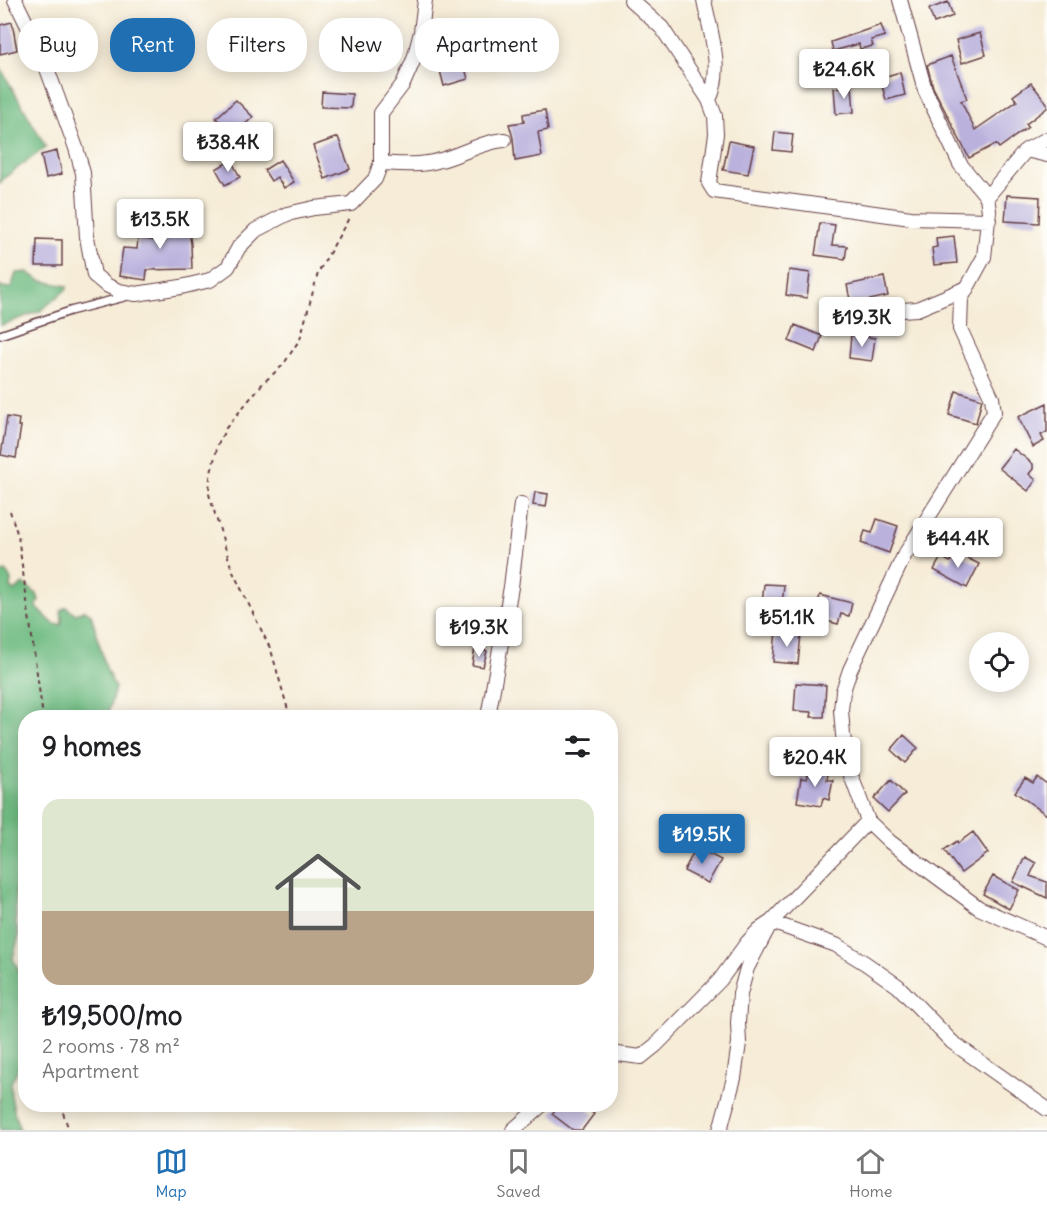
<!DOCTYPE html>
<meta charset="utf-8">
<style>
body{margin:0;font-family:Delius,sans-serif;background:#f6f6f6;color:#202124;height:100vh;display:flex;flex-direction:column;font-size:22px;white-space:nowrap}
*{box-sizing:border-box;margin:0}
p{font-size:20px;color:#757577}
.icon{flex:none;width:33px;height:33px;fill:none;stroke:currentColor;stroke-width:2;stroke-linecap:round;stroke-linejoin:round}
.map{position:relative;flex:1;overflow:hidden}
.panel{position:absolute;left:18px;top:710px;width:600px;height:402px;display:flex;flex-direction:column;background:#fff;border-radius:24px;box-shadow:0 3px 15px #0003}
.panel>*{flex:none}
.banner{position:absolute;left:18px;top:18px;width:600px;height:54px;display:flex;gap:12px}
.controls{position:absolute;left:969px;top:632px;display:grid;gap:12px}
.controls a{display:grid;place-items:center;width:60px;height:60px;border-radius:50%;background:#fff;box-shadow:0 3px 15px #0003;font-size:30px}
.price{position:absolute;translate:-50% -51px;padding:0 14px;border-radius:6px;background:#fff;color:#222;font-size:20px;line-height:39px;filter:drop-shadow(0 2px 3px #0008)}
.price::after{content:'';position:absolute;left:50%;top:36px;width:18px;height:14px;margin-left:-9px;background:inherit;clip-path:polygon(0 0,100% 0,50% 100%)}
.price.on{background:#1f6fb2;color:#fff}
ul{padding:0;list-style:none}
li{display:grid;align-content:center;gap:12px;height:318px;padding:0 24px}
li span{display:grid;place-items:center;height:186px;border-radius:18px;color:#555}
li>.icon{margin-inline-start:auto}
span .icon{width:108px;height:108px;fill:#fffc;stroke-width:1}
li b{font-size:26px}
h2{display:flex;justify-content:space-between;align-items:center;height:72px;padding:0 24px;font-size:26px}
.chip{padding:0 21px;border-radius:24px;background:#fff;box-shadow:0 3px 15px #0003;font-size:21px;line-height:54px}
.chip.on{background:#1f6fb2;color:#fff}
.tabs{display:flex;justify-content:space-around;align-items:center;height:84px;border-top:2px solid #e0e0e0;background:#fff;font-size:16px;color:#757577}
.tabs a{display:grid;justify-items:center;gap:3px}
.tabs .on{color:#1f6fb2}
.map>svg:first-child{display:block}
</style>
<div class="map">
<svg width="1047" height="1130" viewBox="0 0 1047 1130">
<rect width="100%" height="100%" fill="#fdfcf7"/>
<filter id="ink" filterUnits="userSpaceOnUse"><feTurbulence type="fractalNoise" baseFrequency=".0167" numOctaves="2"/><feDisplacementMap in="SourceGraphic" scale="12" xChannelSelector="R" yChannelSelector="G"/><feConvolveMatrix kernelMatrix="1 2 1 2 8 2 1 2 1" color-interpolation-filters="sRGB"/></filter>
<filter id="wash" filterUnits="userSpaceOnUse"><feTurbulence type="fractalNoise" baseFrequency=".008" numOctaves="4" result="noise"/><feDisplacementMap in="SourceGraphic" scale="24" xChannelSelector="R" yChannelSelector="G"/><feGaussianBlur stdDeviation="1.35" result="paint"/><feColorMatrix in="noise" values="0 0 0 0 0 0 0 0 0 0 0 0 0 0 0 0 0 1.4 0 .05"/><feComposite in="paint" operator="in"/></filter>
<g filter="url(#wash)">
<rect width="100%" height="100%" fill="#f6ecd7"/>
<path fill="#70bb82" stroke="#5d6d56" stroke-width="1.5" d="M 0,67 L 46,147 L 4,178 L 0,183 Z
M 28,272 L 39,280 L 67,286 L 67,289 L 40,311 L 0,326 L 0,285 L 2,287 L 11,288 L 16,273 Z
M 6,571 L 11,580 L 10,588 L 15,591 L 23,584 L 37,594 L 39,600 L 36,607 L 54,624 L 61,625 L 62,620 L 61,610 L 66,607 L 76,614 L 85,610 L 91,614 L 106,668 L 115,688 L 107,717 L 26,717 L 24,872 L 15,886 L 16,923 L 19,936 L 13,958 L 26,987 L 25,1055 L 11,1083 L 11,1095 L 15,1115 L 20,1130 L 0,1130 L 0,573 Z"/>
<g id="blocks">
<path fill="#bab1dd" d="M 948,2 L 953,16 L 934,23 L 929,9 Z
M 12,22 L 17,50 L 0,54 L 0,25 Z
M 881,25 L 885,36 L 871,40 L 873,46 L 860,49 L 859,44 L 833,51 L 831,42 Z
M 532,32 L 534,51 L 521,53 L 519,33 Z
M 980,33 L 986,55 L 962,63 L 956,40 Z
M 461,53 L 468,79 L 444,86 L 437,59 Z
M 951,56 L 967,99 L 961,101 L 975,130 L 1017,101 L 1013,96 L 1031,83 L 1047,103 L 1047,108 L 1026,124 L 1028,127 L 999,148 L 996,144 L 969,158 L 933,87 L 927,65 Z
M 900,72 L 905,95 L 886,100 L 880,78 Z
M 852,86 L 854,112 L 836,114 L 834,88 Z
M 322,92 L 352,94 L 351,108 L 321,107 Z
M 236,100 L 253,117 L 240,129 L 238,127 L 231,134 L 216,118 Z
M 545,110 L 548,130 L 538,132 L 542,156 L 515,161 L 513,138 L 509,124 L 524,122 L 523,114 Z
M 775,132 L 793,134 L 791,152 L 773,150 Z
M 338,137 L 350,169 L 325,179 L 313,146 Z
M 729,141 L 754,146 L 748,174 L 723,170 Z
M 57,151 L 62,174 L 46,178 L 41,155 Z
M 280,160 L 294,182 L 284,188 L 277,177 L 271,181 L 264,170 Z
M 228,162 L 232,162 L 240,177 L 225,185 L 216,169 Z
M 1007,195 L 1040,197 L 1039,223 L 1005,221 Z
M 186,211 L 191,244 L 192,269 L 147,270 L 146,280 L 119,276 L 123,248 L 137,249 L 138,238 L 165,242 L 162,219 L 169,218 L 168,213 Z
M 820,223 L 835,225 L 832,245 L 847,246 L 845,259 L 815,255 Z
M 954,236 L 957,263 L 934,265 L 932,248 L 937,247 L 936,238 Z
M 37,239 L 62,240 L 62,266 L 36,266 Z
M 789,270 L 810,273 L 807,298 L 786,295 Z
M 884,277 L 888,296 L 851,304 L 847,285 Z
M 795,325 L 822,336 L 816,352 L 789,341 Z
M 851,335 L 875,338 L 872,361 L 849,358 Z
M 956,391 L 982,399 L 976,423 L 949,415 Z
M 1047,403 L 1047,432 L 1041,435 L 1044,441 L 1033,447 L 1018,417 Z
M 7,417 L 19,419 L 18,426 L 21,426 L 16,458 L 1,455 Z
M 1014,449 L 1033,464 L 1033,469 L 1029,474 L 1036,480 L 1028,491 L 999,468 Z
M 535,492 L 548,494 L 546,507 L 533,505 Z
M 877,519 L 898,526 L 889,553 L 861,543 L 865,531 L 872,533 Z
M 955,552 L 979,564 L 967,588 L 934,570 L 941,557 L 950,562 Z
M 764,584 L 784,585 L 782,607 L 762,605 Z
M 820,595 L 852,603 L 849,616 L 841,614 L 838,624 L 815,618 Z
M 795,616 L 810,618 L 808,632 L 792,630 Z
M 776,631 L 801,634 L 798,664 L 773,662 Z
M 475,648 L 487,651 L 483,667 L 472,665 Z
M 796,683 L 826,685 L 824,717 L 811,717 L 812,712 L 794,711 Z
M 904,735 L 918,748 L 905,763 L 891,750 Z
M 809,769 L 828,773 L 827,780 L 833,780 L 829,800 L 823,798 L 821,806 L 797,802 L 801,778 L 807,779 Z
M 1037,777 L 1047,784 L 1047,815 L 1015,792 L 1025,778 L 1033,783 Z
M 891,780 L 905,794 L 888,812 L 874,799 Z
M 973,832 L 988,853 L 961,873 L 944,850 L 957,841 L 958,843 Z
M 696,847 L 721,860 L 708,883 L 684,871 Z
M 1025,857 L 1036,863 L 1030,876 L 1047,882 L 1047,898 L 1013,882 Z
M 993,876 L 1019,890 L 1009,909 L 983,894 Z
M 559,1104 L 580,1104 L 594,1114 L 582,1130 L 573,1130 L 552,1114 Z"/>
</g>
</g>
<g filter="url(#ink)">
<use href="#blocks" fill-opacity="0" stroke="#643e45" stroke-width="1.5"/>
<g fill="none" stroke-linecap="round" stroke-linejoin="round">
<defs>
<path id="service" d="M 0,335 L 70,311 L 128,296"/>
<path id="minor" d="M 15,0 L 42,55 L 76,148 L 83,173 L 87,237 L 94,275 L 106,285 L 119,291 L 136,294 L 181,287 L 210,280 L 228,267 L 239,247 L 256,230 L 287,214 L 314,208 L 351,204 L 375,179 L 381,163 L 381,113 L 403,84 L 414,59 L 421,32 L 425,0
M 631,0 L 662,28 L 709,100 L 715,116 L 716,134 L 709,183 L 714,191 L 911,218 L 989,220
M 704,0 C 710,31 724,70 709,100
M 900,0 L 925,90 L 960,164 L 987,197 L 989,211 L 984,257 L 961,299 L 960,329 L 992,398 L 994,412 L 904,556 L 850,670 L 843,691 L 841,710 L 843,735 L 849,770 L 868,821 L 890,842 L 979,908 L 1047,938
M 1026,150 L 1047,155
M 381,163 C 399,164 419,166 437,161 C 460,156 480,142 504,140
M 987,197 L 1026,150 L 1047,139
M 842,314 L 917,309 L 967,288
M 488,717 L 511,587 L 521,504
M 610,1053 L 641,1057 L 656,1045 L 720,980 L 747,943 L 759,930 L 771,922 L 836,945 L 865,963 L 898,986 L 952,1042 L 1047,1109
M 513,1130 L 543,1104
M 720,1130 L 734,1078 L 739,1043 L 738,1023 L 740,994 L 747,968 L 771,922 L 868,821"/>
</defs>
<use href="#service" stroke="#643e45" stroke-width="10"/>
<use href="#minor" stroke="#643e45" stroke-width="16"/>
<path stroke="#643e45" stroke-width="2" stroke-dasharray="4.5 4.5" stroke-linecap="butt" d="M 10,511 L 18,536 L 43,717
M 290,717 L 271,650 L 232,570 L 209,494 L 210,477 L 218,444 L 226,428 L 263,383 L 283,365 L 300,339 L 318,273 L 349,218
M 60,1104 L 69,1130"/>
<use href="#service" stroke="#fff" stroke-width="7"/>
<use href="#minor" stroke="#fff" stroke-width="14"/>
</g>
</g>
</svg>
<div class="controls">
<a><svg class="icon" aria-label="locate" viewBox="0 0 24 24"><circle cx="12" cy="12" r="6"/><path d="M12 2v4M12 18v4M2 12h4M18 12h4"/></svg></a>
</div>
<b class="price" style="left:844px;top:100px">₺24.6K</b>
<b class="price" style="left:228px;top:173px">₺38.4K</b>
<b class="price" style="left:160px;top:250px">₺13.5K</b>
<b class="price" style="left:862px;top:348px">₺19.3K</b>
<b class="price" style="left:958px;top:569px">₺44.4K</b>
<b class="price" style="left:787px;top:648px">₺51.1K</b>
<b class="price" style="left:479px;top:658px">₺19.3K</b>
<b class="price" style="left:815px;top:788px">₺20.4K</b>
<b class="price on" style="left:702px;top:865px">₺19.5K</b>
<div class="banner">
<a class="chip">Buy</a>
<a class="chip on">Rent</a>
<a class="chip">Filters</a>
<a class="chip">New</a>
<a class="chip">Apartment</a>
</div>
<section class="panel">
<h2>9 homes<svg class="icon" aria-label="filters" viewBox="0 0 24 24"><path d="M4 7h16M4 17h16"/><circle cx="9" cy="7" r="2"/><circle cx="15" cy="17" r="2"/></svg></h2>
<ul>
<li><span style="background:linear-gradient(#dfe7d0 60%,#b9a48a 0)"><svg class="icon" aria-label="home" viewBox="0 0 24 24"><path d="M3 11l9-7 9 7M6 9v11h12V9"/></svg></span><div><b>₺19,500/mo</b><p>2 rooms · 78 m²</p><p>Apartment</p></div></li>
</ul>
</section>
</div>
<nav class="tabs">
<a class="on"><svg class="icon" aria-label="map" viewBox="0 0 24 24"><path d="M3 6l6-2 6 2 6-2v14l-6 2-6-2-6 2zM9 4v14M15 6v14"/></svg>Map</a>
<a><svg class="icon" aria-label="saved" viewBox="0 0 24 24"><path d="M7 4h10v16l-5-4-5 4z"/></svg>Saved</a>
<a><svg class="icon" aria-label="home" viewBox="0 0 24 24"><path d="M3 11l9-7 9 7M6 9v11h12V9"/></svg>Home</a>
</nav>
